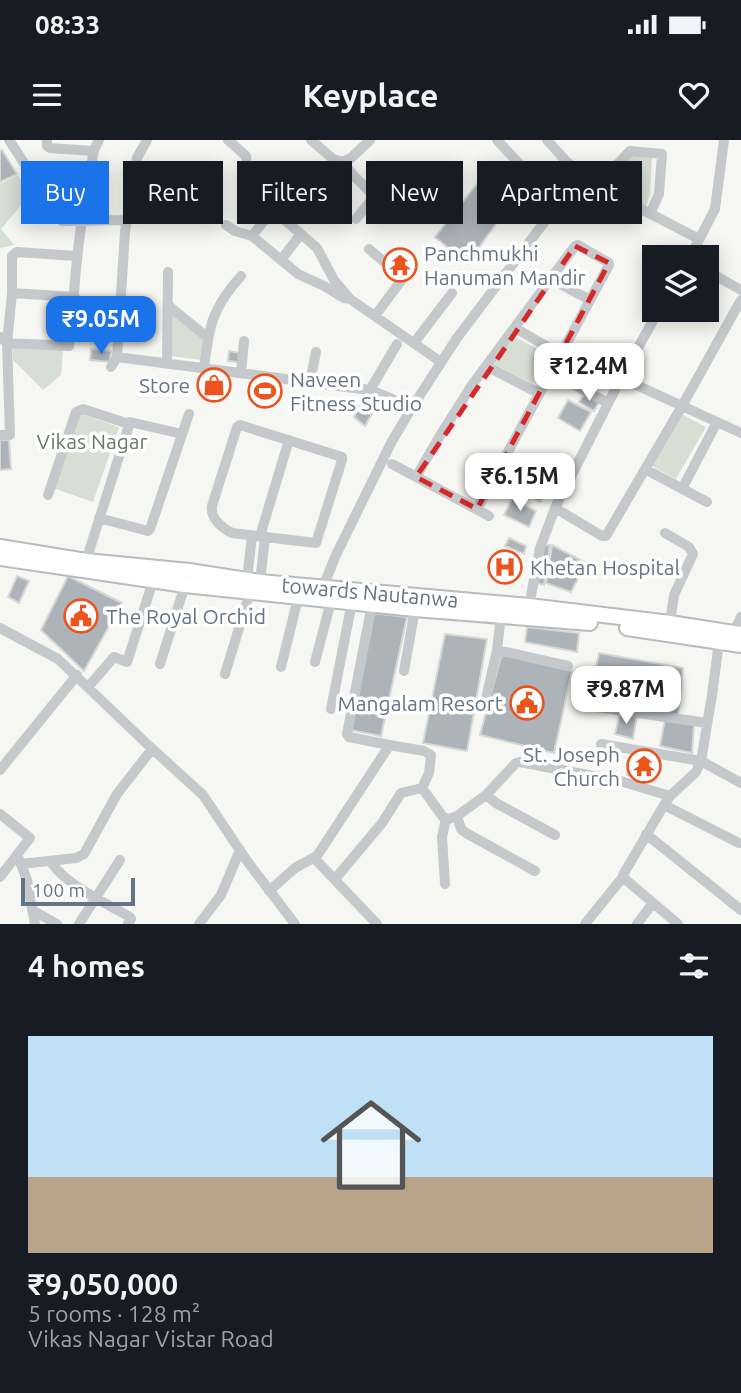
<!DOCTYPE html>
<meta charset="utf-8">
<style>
body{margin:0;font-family:Ubuntu,sans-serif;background:#20242c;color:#f1f3f6;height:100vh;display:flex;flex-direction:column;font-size:26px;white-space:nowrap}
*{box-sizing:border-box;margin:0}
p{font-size:23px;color:#9ea1a6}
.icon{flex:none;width:38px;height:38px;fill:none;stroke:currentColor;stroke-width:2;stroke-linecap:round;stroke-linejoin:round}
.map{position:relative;height:784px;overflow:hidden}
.sheet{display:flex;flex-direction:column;background:#171b24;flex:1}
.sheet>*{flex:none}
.hud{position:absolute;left:21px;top:21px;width:700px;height:63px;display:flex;gap:14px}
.buttons{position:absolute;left:642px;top:105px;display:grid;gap:14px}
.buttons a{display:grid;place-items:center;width:77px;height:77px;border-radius:0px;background:#171b24;box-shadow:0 4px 18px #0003;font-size:35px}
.scale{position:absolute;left:21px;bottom:18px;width:114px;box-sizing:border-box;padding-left:7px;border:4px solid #637585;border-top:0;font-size:19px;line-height:24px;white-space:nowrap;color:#637585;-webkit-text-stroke:5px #fff;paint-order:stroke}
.price{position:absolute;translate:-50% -60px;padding:0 16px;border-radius:14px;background:#fff;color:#222;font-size:23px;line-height:46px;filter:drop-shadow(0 2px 4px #0008)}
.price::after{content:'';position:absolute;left:50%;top:42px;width:21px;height:16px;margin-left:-10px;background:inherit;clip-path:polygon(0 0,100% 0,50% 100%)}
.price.selected{background:#1a73e8;color:#fff}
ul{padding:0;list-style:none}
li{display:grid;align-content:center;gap:14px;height:371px;padding:0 28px}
li span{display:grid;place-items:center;height:217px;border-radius:0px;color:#555}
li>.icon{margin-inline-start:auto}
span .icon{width:126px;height:126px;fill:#fffc;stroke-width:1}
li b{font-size:30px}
h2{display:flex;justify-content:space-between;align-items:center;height:84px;padding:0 28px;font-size:30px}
.tag{padding:0 24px;border-radius:0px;background:#171b24;box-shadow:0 4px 18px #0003;font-size:24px;line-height:63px}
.tag.selected{background:#1a73e8;color:#fff}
.status{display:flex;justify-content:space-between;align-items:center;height:49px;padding:0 35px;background:#171b24;direction:ltr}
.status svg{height:19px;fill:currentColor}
header{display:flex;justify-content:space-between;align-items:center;height:91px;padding:0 28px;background:#171b24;font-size:32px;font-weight:600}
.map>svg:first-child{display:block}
</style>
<div class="status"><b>08:33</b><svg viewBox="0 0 49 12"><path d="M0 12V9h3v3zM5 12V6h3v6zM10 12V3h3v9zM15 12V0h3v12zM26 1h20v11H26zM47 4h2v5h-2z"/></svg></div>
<header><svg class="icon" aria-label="menu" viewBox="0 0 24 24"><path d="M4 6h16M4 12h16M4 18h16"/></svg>Keyplace<svg class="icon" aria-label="heart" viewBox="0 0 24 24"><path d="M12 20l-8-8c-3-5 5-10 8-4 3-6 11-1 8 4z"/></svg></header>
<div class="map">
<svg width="741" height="784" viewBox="0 0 741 784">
<rect width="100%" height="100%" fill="#f6f6f2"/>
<path fill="#e7e8e6" d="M 492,417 L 519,420 L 518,437 L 492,433 Z"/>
<path fill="#d7ded3" d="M 631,14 L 652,16 L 650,55 L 646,66 L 604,43 Z
M 18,35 L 29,56 L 1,89 L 14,105 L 0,108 L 0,44 Z
M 171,172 L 205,198 L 202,220 L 170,216 Z
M 512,195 L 548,215 L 532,244 L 492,223 Z
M 13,207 L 63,209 L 61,235 L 43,250 L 13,220 Z
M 79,273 L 119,287 L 93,362 L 53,348 Z
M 681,274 L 706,287 L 676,339 L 652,326 Z"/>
<path fill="#acb4ba" stroke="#d7d8d5" stroke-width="2" d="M 2,10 L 17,34 L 0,42 L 0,11 Z
M 492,25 L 524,45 L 467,124 L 435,97 Z
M 535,45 L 542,53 L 535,60 L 528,54 Z
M 75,58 L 83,58 L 83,77 L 75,77 Z
M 611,60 L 622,66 L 614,80 L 603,74 Z
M 309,68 L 317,73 L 313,79 L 305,75 Z
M 401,116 L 408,123 L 399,131 L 393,126 Z
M 91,209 L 111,211 L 110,222 L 90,220 Z
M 229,211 L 240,213 L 238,222 L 228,221 Z
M 211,235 L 220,235 L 217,256 L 207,254 Z
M 262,242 L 271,243 L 268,261 L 260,259 Z
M 584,255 L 599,262 L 594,271 L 579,262 Z
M 364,257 L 378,263 L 365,286 L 354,277 Z
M 568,260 L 591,272 L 580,291 L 558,278 Z
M 0,300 L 9,300 L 11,329 L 0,330 Z
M 526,337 L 548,348 L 540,362 L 520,350 Z
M 512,359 L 536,371 L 529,387 L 504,375 Z
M 509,398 L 526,406 L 524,414 L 505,406 Z
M 544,405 L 550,405 L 544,445 L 537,443 Z
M 552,405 L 586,423 L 571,452 L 546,443 Z
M 17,436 L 29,441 L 19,463 L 8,457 Z
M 68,436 L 122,463 L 84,531 L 41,490 Z
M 372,473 L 407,477 L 381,596 L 351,590 Z
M 527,487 L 579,493 L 577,512 L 525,502 Z
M 445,494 L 487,499 L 467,611 L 423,603 Z
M 502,513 L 572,531 L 554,613 L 480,595 Z
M 599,513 L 683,528 L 678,577 L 589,560 Z
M 620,573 L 637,576 L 633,599 L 615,594 Z
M 665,579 L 694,585 L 692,613 L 660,606 Z
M 632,613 L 660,617 L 654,642 L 627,635 Z"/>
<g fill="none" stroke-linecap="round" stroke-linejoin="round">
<defs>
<path id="major" d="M 0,407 L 86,421 L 189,431 L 260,442 L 529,466 L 670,483 L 741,494
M 0,418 L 185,445 L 415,469 L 590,483
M 627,488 L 741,505"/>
</defs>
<use href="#major" stroke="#b8bcc0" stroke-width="18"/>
<path stroke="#c5c9cc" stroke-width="10" d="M 9,0 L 62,81 L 127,80
M 47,0 L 47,6 L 50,8 L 93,11
M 228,0 L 246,16 C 248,23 242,28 246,35 L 279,62 L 252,96
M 311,0 L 333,19 L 343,22 L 351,18 L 370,0
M 547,0 L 566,21 L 593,44 L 699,99
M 343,22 L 353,35 L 373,55 L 372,59 L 356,79
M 38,44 L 85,45 C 94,36 90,23 94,11 C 95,7 97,4 99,0
M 597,46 L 630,11 L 662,14 L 659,54 L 650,74
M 268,53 L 283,43 L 294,41 L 301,33
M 273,70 L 317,108 L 334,140 L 350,159
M 226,85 L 235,91 L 252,96 L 298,134 L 324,146 L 344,158 L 350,159 L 441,222
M 369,109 L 403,138 L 375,176
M 690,117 L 715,69 L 724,0
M 281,120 L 300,95
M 707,131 L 741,150
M 551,139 L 590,160
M 12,153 L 75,157
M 169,166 L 207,197
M 515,188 L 560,214
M 0,197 L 7,203 L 69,206 C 74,164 75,122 82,81
M 414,203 L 452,153
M 117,217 L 370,250 L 390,258 L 411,269
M 167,223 L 168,132
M 486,226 L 538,253
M 111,227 L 117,217 L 125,92 L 137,18 L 147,0
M 204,228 C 209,186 212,168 241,136
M 550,232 L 608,263
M 241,233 L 244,201
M 621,238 L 741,293
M 310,242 L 316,212
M 370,250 L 397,204
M 240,285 L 342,317 L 342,320 L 316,403 L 232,393 C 222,388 210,378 212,366 L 237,287 Z
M 0,295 L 10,295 L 7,203 L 12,153 L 12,116 L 17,112 L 76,116
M 392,324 L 489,376
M 645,329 L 707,362
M 416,337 L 441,294 L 472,245 L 575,106 L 578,105 L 609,123 L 609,125 L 477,369
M 682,349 L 717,282
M 48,355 L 76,272 L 83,269 L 129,284
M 555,368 L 602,396 L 606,396 L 682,266 L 741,160
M 99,378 L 148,391 L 150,389 L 189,274
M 665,393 L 689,407 L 693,414 L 674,455 L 670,483
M 260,396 L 289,300
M 86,421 L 130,282 L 182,294
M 247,439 L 252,396
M 260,442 L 265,397
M 323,447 L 336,415 L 391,303 L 411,269 L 457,198 L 555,68 L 553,60 L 497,0
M 372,464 L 347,594 L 349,597 L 389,605 L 389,606 L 315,719 L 377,784
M 529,466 L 540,408 L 555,368 L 621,238 L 659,170
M 501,475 L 497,510 L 568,526
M 0,488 L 58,519 L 147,604 L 203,655 L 247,721 L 295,784
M 733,493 L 741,477
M 315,522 L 331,461
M 160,524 L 185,445
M 281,527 L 298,458
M 404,531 L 415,469
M 225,534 L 250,452
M 89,546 L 114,517 L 127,522 L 153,441
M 486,558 L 497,510
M 597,567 L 707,583
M 331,569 L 352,462
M 601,604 L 701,621 L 741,643
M 389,605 L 424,611 L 431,615 L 429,633 L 422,648
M 0,630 L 77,535
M 486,655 L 496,663 L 555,695
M 664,665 L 739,703
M 0,674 L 30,698 L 0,737
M 457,676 L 461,689 L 466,693 L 535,731
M 646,694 L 741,770
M 19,719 L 27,740 L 35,784
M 50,721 C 67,746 104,762 130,777 L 131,779 L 128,784
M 21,724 L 76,718 L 84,714 L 117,654 L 152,609
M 335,739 L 382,683 L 401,653 L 422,648 L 443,677 L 449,679 L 457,676 L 486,655 L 516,623 L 520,622 L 620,641 L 670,656
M 445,744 L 442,697 L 446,679
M 269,751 L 295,728 L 315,717
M 32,770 L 57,784
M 79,784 L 120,720
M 199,784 L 221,755 L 240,710
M 585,784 L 623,737
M 637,784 L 653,763
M 678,784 L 625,739 L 623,735 L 664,665 L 670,656 L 696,632 L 701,621 L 712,555 L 719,502"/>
<use href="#major" stroke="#fff" stroke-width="14"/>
</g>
<path fill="none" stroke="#d62828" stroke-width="5" stroke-dasharray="14 9" stroke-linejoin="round" d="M 575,106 L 609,123 L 477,369 L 416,337 Z"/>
<defs>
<symbol id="temple-ring" viewBox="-11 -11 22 22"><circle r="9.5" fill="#fff" stroke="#ec531d" stroke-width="1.5"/><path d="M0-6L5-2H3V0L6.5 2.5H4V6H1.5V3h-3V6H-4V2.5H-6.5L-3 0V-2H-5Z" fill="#ec531d"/></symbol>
<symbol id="shop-ring" viewBox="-11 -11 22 22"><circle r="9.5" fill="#fff" stroke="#ec531d" stroke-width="1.5"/><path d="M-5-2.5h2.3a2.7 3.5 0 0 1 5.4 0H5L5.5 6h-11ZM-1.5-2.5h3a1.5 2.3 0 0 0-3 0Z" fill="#ec531d"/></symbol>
<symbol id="stadium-ring" viewBox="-11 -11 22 22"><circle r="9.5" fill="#fff" stroke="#ec531d" stroke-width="1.5"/><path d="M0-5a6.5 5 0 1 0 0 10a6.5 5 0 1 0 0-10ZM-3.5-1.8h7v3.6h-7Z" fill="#ec531d"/></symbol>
<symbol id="hospital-ring" viewBox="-11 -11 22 22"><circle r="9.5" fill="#fff" stroke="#ec531d" stroke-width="1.5"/><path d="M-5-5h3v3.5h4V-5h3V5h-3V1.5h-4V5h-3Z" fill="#ec531d"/></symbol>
<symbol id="civic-ring" viewBox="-11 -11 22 22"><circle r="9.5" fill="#fff" stroke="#ec531d" stroke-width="1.5"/><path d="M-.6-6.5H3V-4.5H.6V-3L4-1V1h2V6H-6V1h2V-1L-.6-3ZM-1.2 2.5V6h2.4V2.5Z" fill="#ec531d"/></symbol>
</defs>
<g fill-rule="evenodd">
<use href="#temple-ring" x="381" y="106" width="38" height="38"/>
<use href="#shop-ring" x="195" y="226" width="38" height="38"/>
<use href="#stadium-ring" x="246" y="232" width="38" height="38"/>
<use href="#hospital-ring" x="486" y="408" width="38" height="38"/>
<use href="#civic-ring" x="62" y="457" width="38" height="38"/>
<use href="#civic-ring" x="508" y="544" width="38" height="38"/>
<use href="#temple-ring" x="625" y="607" width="38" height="38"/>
</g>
<g text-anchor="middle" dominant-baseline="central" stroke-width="7" stroke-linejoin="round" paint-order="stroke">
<g font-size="21" fill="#637585" stroke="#fff" text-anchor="start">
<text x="424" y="113">Panchmukhi<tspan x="424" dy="24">Hanuman Mandir</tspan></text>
<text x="290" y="239">Naveen<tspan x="290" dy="24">Fitness Studio</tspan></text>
<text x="190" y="245" text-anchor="end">Store</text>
<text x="530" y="427">Khetan Hospital</text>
<text x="106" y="476">The Royal Orchid</text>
<text x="503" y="563" text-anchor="end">Mangalam Resort</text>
<text x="620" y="614" text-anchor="end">St. Joseph<tspan x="620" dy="24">Church</tspan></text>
</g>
<g font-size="21" fill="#677c63" stroke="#fff">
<text x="92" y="301">Vikas Nagar</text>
</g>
<g font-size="21" fill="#637585" stroke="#fff">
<text transform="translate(370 452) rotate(5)">towards Nautanwa</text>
</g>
</g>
</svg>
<div class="buttons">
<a><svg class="icon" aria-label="layers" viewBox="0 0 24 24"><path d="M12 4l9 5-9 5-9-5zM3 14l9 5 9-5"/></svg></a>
</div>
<div class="scale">100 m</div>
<b class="price selected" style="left:101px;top:216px">₹9.05M</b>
<b class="price" style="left:589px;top:263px">₹12.4M</b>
<b class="price" style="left:520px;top:373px">₹6.15M</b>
<b class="price" style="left:626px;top:586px">₹9.87M</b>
<div class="hud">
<a class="tag selected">Buy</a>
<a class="tag">Rent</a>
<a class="tag">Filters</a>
<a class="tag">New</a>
<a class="tag">Apartment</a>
</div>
</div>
<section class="sheet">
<h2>4 homes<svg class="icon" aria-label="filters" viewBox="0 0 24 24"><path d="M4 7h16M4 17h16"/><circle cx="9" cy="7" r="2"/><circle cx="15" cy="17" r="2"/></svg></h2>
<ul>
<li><span style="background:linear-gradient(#bfe0f5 65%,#b9a48a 0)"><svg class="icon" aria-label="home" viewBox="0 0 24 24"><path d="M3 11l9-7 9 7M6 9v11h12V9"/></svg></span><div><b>₹9,050,000</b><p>5 rooms · 128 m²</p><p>Vikas Nagar Vistar Road</p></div></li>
</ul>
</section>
